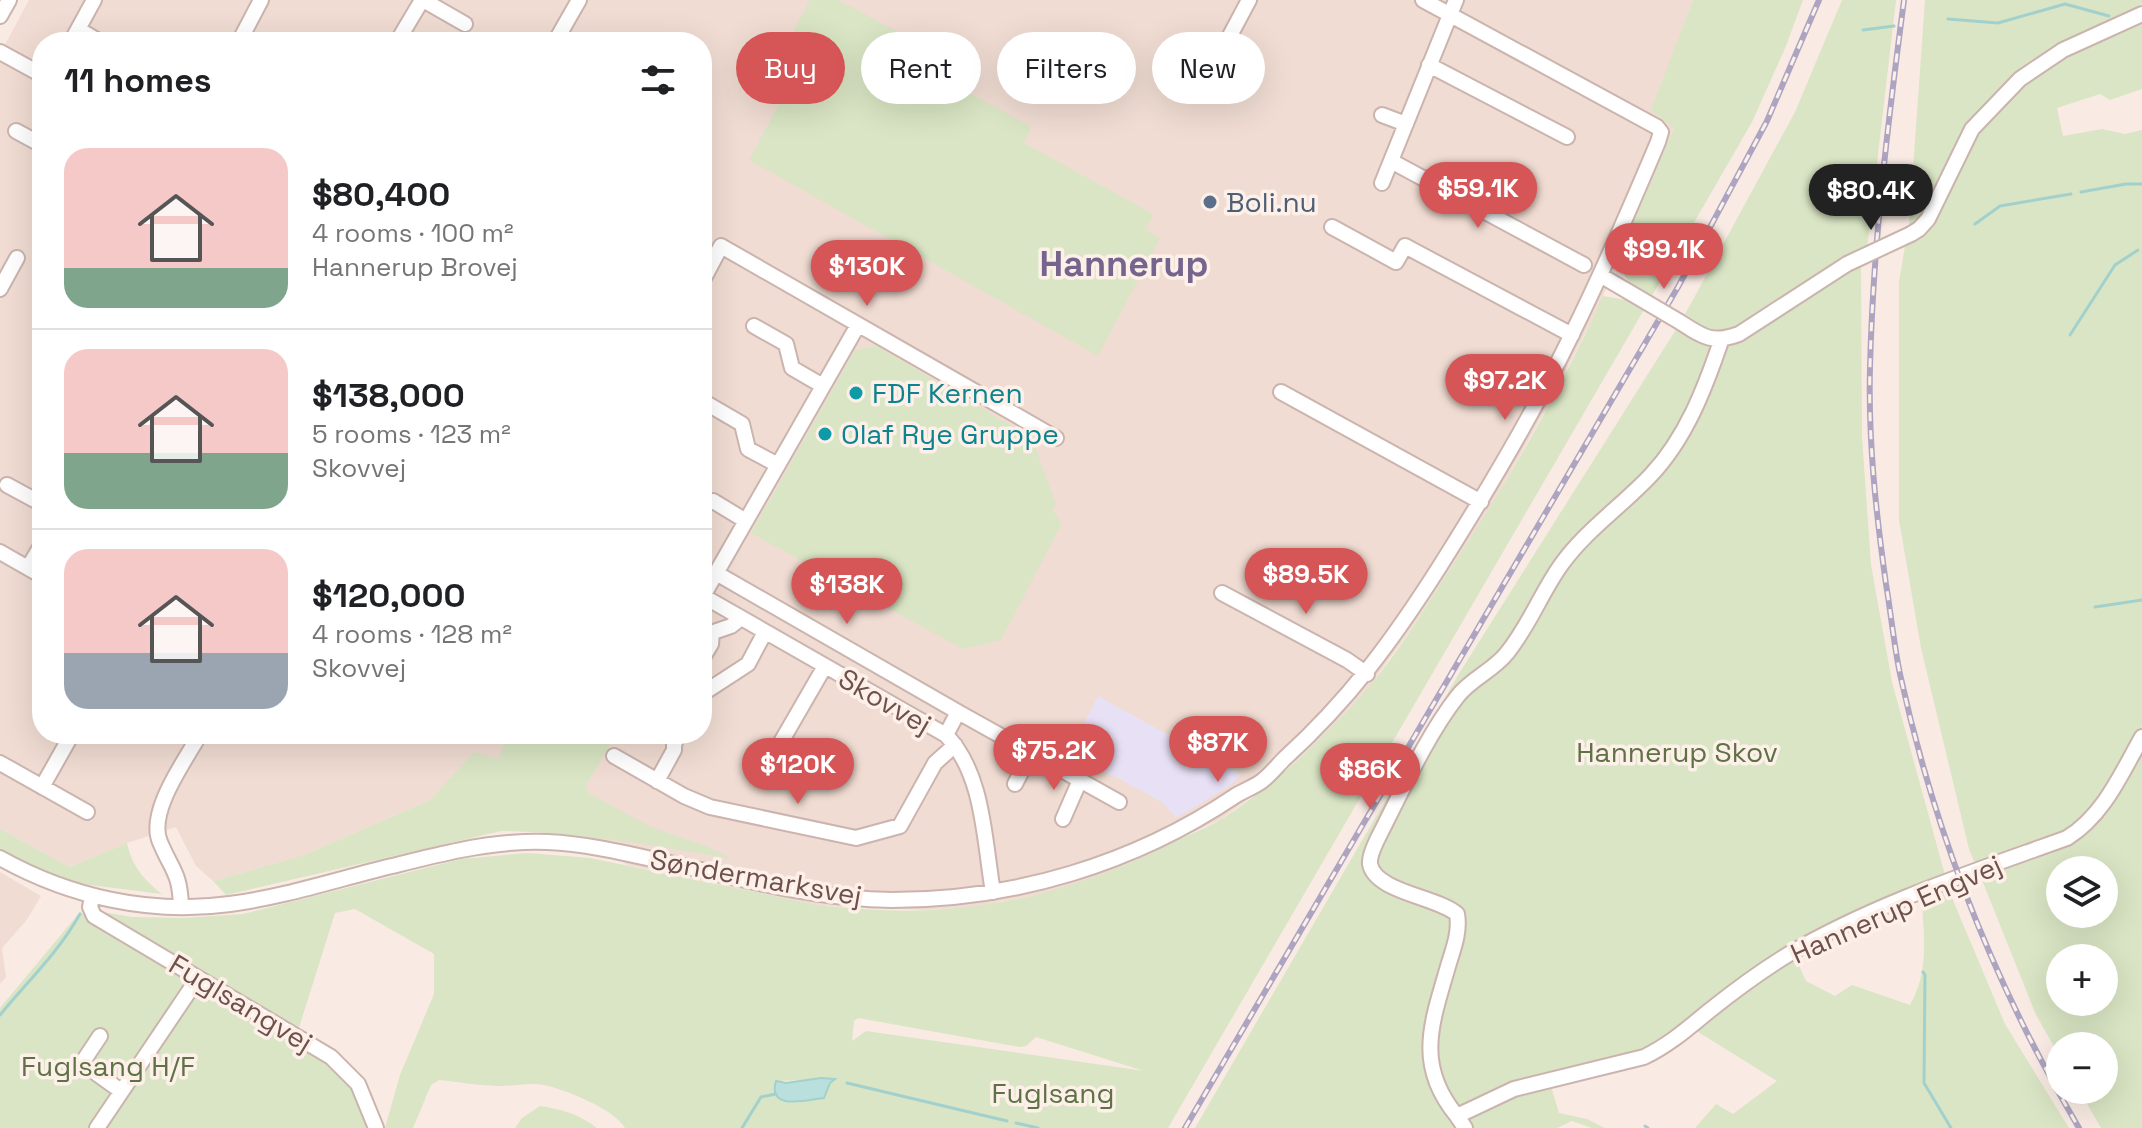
<!DOCTYPE html>
<meta charset="utf-8">
<style>
body{margin:0;font-family:"Space Grotesk",sans-serif;background:#f6f6f6;color:#202124;height:100vh;display:flex;flex-direction:column;font-size:30px;white-space:nowrap}
*{box-sizing:border-box;margin:0}
p{font-size:26px;color:#757577}
.icon{flex:none;width:44px;height:44px;fill:none;stroke:currentColor;stroke-width:2;stroke-linecap:round;stroke-linejoin:round}
.map{position:relative;flex:1;overflow:hidden}
.panel{position:absolute;left:32px;top:32px;width:680px;height:712px;display:flex;flex-direction:column;background:#fff;border-radius:32px;box-shadow:0 8px 32px #0002}
.panel>*{flex:none}
.guide{position:absolute;left:736px;top:32px;width:760px;height:72px;display:flex;gap:16px}
.fabs{position:absolute;left:2046px;top:856px;display:grid;gap:16px}
.fabs a{display:grid;place-items:center;width:72px;height:72px;border-radius:50%;background:#fff;box-shadow:0 8px 32px #0002;font-size:40px}
.price{position:absolute;translate:-50% -68px;padding:0 18px;border-radius:28px;background:#d65557;color:#fff;font-size:26px;line-height:52px;filter:drop-shadow(0 2px 4px #0008)}
.price::after{content:'';position:absolute;left:50%;top:48px;width:24px;height:18px;margin-left:-12px;background:inherit;clip-path:polygon(0 0,100% 0,50% 100%)}
.price.selected{background:#222;color:#fff}
ul{padding:0;list-style:none}
li{display:flex;align-items:center;gap:24px;height:200px;padding:0 32px}
li+li{border-top:2px solid #e0e0e0}
li span{display:grid;place-items:center;flex:none;width:224px;height:160px;border-radius:24px;color:#555}
li>.icon{margin-inline-start:auto}
span .icon{width:96px;height:96px;fill:#fffc;stroke-width:1}
li b{font-size:34px}
h2{display:flex;justify-content:space-between;align-items:center;height:96px;padding:0 32px;font-size:34px}
.tag{padding:0 28px;border-radius:36px;background:#fff;box-shadow:0 8px 32px #0002;font-size:28px;line-height:72px}
.tag.selected{background:#d65557;color:#fff}
.map>svg:first-child{display:block}
</style>
<div class="map">
<svg width="2142" height="1128" viewBox="0 0 2142 1128">
<rect width="100%" height="100%" fill="#f9ebe3"/>
<path fill="#f0dcd2" fill-rule="evenodd" d="M 29,0 L 1693,0 L 1652,110 L 1674,128 L 1598,308 L 1551,400 L 1490,509 L 1411,629 L 1369,687 L 1325,735 L 1275,780 L 1221,819 L 1090,881 L 1042,894 L 974,907 L 925,910 L 823,906 L 627,865 L 475,752 L 430,800 L 304,855 L 213,881 L 196,866 L 176,827 L 127,843 L 70,867 L 0,829 L 0,54 ZM 42,42 L 702,42 L 702,734 L 42,734 Z
M 0,872 L 41,896 L 26,921 L 2,948 L 6,977 L 0,984 Z"/>
<path fill="#e8e0f5" d="M 1098,696 L 1241,775 L 1228,787 L 1176,818 L 1163,803 L 1120,779 L 1092,766 L 1068,766 L 1082,727 Z"/>
<path fill="#d9e5c4" fill-rule="evenodd" d="M 810,0 L 838,0 L 939,54 L 932,72 L 1031,127 L 1024,143 L 1153,214 L 1146,230 L 1160,238 L 1098,356 L 749,160 L 788,87 L 779,59 Z
M 1693,0 L 1803,0 L 1786,46 L 1752,122 L 1650,299 L 1637,292 L 1616,264 L 1674,128 L 1651,110 Z
M 1842,0 L 1896,0 L 1867,249 L 1824,270 L 1737,329 L 1716,335 L 1683,318 L 1795,112 Z
M 1925,0 L 2142,0 L 2142,3 L 2132,12 L 2043,53 L 1994,95 L 1970,120 L 1959,137 L 1924,213 L 1916,223 L 1909,225 Z
M 2142,23 L 2142,89 L 2110,100 L 2100,94 L 2057,108 L 2063,136 L 2102,129 L 2125,134 L 2142,130 L 2142,726 L 2107,791 L 2077,828 L 1975,864 L 1969,849 L 1921,648 L 1899,520 L 1899,282 L 1905,246 L 1927,229 L 1975,132 L 2012,93 L 2057,59 Z
M 1861,266 L 1862,437 L 1871,565 L 1892,682 L 1945,875 L 1810,934 L 1759,966 L 1685,1025 L 1640,1052 L 1553,1072 L 1466,1103 L 1448,1114 L 1456,1128 L 1195,1128 L 1460,672 L 1677,328 L 1713,344 Z
M 1603,296 L 1632,301 L 1645,308 L 1168,1128 L 625,1128 C 616,1110 564,1089 544,1085 C 529,1082 516,1086 501,1086 C 481,1086 459,1082 439,1080 L 431,1085 L 413,1128 L 385,1128 L 400,1075 L 434,994 L 434,954 L 355,909 L 335,913 L 298,1031 L 97,911 L 132,917 L 183,918 L 243,914 L 461,859 L 528,853 L 590,858 L 823,906 C 863,909 904,913 944,909 C 1029,903 1098,880 1174,842 C 1190,834 1208,828 1223,818 C 1277,783 1324,738 1367,689 C 1399,652 1425,607 1453,565 C 1509,480 1561,389 1603,296 ZM 858,1018 L 1019,1047 L 1026,1046 L 1036,1037 L 1144,1071 L 866,1031 L 852,1041 L 854,1021 ZM 834,1079 L 828,1086 L 827,1094 L 780,1100 L 774,1094 L 776,1081 Z
M 877,346 L 1032,438 L 1056,504 L 1052,511 L 1056,514 L 1061,525 L 1001,640 L 963,649 L 751,533 L 855,350 Z
M 507,734 L 594,734 L 611,743 L 585,787 L 590,794 L 651,827 L 706,846 L 732,859 C 655,846 579,832 501,831 L 226,895 L 213,881 L 304,855 L 430,800 L 474,752 L 499,759 Z
M 2142,743 L 2142,1128 L 2101,1128 L 2079,1090 L 2104,1090 L 2104,1046 L 2060,1046 L 2060,1057 L 2036,1015 L 1980,875 C 2010,865 2056,857 2080,838 C 2106,818 2126,772 2142,743 ZM 2060,870 L 2104,870 L 2104,914 L 2060,914 ZM 2060,958 L 2104,958 L 2104,1002 L 2060,1002 Z
M 0,829 L 70,867 L 127,843 C 132,866 143,879 162,894 L 74,883 L 41,870 L 0,849 Z
M 1947,886 L 2005,1024 L 2069,1128 L 1695,1128 L 1716,1104 L 1733,1114 L 1777,1081 L 1695,1030 L 1773,970 L 1796,959 L 1806,981 L 1835,996 L 1852,985 L 1910,1005 C 1929,971 1924,939 1922,902 Z
M 80,912 L 329,1060 L 354,1087 L 371,1128 L 0,1128 L 0,1008 Z
M 1550,1083 L 1559,1113 L 1587,1119 L 1605,1128 L 1592,1128 L 1572,1121 L 1557,1128 L 1469,1128 L 1469,1121 L 1477,1111 Z
M 540,1106 C 561,1109 581,1115 597,1128 L 515,1128 L 522,1118 Z"/>
<path fill="#bae0dd" stroke="#a2d1cd" stroke-width="2" d="M 821,1078 L 835,1079 L 830,1083 L 824,1098 C 806,1100 767,1111 776,1081 L 786,1083 Z"/>
<g fill="none" stroke-linecap="round" stroke-linejoin="round">
<path stroke="#a2d1cd" stroke-width="3" d="M 1948,19 L 1998,23 L 2065,4 L 2109,16
M 1863,30 L 1894,26
M 2081,192 L 2126,184 L 2142,184
M 1975,224 L 2000,206 L 2071,194
M 2070,335 L 2115,265 L 2138,250
M 2095,607 L 2142,600
M 1923,972 L 1925,975 L 1924,1083 L 1951,1128
M 0,1015 C 28,981 58,953 80,914
M 847,1083 L 1007,1121
M 1016,1123 L 1038,1128
M 1645,1126 L 1648,1128
M 742,1128 L 761,1097 L 776,1094"/>
<defs>
<path id="minor" d="M 423,0 L 465,24
M 0,16 L 9,0
M 78,29 L 100,42
M 71,42 L 94,0
M 239,42 L 261,0
M 397,42 L 422,0
M 555,42 L 579,0
M 0,52 L 42,75
M 1429,65 L 1567,137
M 1209,75 L 1249,0
M 1382,115 L 1406,124
M 16,131 L 42,145
M 1391,161 L 1584,265
M 1382,183 L 1456,0
M 1332,227 L 1396,262 L 1405,246 L 1572,335
M 1911,234 L 1919,229 L 1928,219 L 1972,129 L 2020,79 L 2063,50 L 2142,14
M 1600,275 L 1629,292
M 702,282 L 721,246 L 1056,438
M 0,289 L 17,258
M 1680,322 C 1703,337 1712,344 1739,334 L 1847,264
M 858,325 L 703,596 L 946,735 C 984,774 984,840 993,892
M 754,326 L 786,344 L 792,368 L 823,386
M 1281,392 L 1481,502
M 706,403 L 742,424 L 748,449 L 778,465
M 7,485 L 42,504
M 702,504 L 713,501 L 746,521
M 0,552 L 42,576
M 28,568 L 42,544
M 716,573 L 958,712
M 1222,593 L 1347,660 L 1367,674
M 702,636 L 731,626 L 741,618
M 702,659 L 711,644 L 712,633
M 702,694 L 748,664 L 765,632
M 946,735 L 958,712 L 1119,802
M 614,756 L 684,796 L 710,807 L 856,838 L 900,826 L 935,763 L 955,745
M 0,763 L 87,812
M 766,768 L 825,666
M 657,781 L 674,750 L 674,744 L 679,734
M 1015,784 L 1031,753
M 42,787 L 72,734
M 1063,819 L 1080,780
M 0,858 C 70,897 150,915 230,904 C 284,897 338,879 392,866 C 436,855 478,844 524,842 C 566,840 607,849 647,858 C 728,875 809,899 892,900 C 1014,900 1134,864 1235,796 C 1243,791 1254,787 1262,781 C 1270,775 1277,766 1284,759 C 1349,700 1393,640 1440,566 C 1488,490 1534,413 1573,332 C 1604,269 1631,206 1658,142 L 1661,132 L 1657,127 L 1423,0
M 92,897 L 90,907 L 94,916 L 331,1057 L 358,1084 L 376,1128
M 181,907 C 180,872 172,871 160,842 C 147,812 185,761 200,734
M 100,1036 L 82,1063 L 121,1091
M 1457,1116 C 1414,1064 1432,1022 1449,963 C 1454,947 1460,931 1457,914 C 1438,897 1375,892 1370,864 C 1369,856 1374,847 1377,840 C 1400,795 1427,735 1457,697 C 1470,679 1493,671 1507,653 C 1529,626 1541,593 1561,565 C 1586,530 1622,506 1651,475 C 1686,438 1705,388 1721,341
M 97,1128 L 198,978
M 1465,1128 L 1457,1116 L 1514,1089 L 1644,1057 C 1669,1045 1687,1029 1709,1011 C 1734,991 1761,971 1789,954 C 1876,903 1973,872 2067,838 C 2104,815 2121,774 2142,737"/>
</defs>
<use href="#minor" stroke="#cbb4ae" stroke-width="18"/>
<use href="#minor" stroke="#fff" stroke-width="14"/>
<defs>
<path id="rail" d="M 1904,0 C 1888,122 1873,244 1870,367 C 1868,440 1876,513 1886,584 C 1891,614 1894,645 1900,674 C 1935,835 1995,986 2079,1128
M 1185,1128 L 1678,287 L 1767,121 L 1819,0"/>
</defs>
<use href="#rail" stroke="#aca4c1" stroke-width="6"/>
<use href="#rail" stroke="#fdf0e9" stroke-width="3" stroke-dasharray="9" stroke-linecap="butt"/>
<defs>
<path id="minor-bridge" d="M 1847,264 L 1911,234
M 1629,292 L 1680,322"/>
</defs>
<use href="#minor-bridge" stroke="#cbb4ae" stroke-width="18" stroke-linecap="butt"/>
<use href="#minor-bridge" stroke="#fff" stroke-width="14"/>
</g>
<circle fill="#5c6f8a" stroke="#fdf0e9" stroke-width="3" cx="1210" cy="202" r="8"/>
<g fill="#0f9aa8" stroke="#fdf0e9" stroke-width="3">
<circle cx="856" cy="393" r="8"/>
<circle cx="825" cy="434" r="8"/>
</g>
<g text-anchor="middle" dominant-baseline="central" stroke-width="7" stroke-linejoin="round" paint-order="stroke">
<g font-size="28" fill="#4e5e75" stroke="#fdf0e9" text-anchor="start">
<text x="1226" y="202">Boli.nu</text>
</g>
<g font-size="28" fill="#0d838f" stroke="#fdf0e9" text-anchor="start">
<text x="872" y="393">FDF Kernen</text>
<text x="841" y="434">Olaf Rye Gruppe</text>
</g>
<g font-size="28" fill="#6e504c" stroke="#fdf0e9">
<text transform="translate(885 701) rotate(30)">Skovvej</text>
<text transform="translate(756 877) rotate(10)">Søndermarksvej</text>
<text transform="translate(1896 909) rotate(-24)">Hannerup Engvej</text>
<text transform="translate(241 1003) rotate(31)">Fuglsangvej</text>
</g>
<g font-size="28" fill="#5e7246" stroke="#fdf0e9">
<text x="1677" y="752">Hannerup Skov</text>
<text x="108" y="1066">Fuglsang H/F</text>
<text x="1053" y="1093">Fuglsang</text>
</g>
<g font-size="36" font-weight="bold" fill="#75648b" stroke="#fdf0e9">
<text x="1124" y="264">Hannerup</text>
</g>
</g>
</svg>
<div class="fabs">
<a><svg class="icon" aria-label="layers" viewBox="0 0 24 24"><path d="M12 4l9 5-9 5-9-5zM3 14l9 5 9-5"/></svg></a>
<a>+</a>
<a>−</a>
</div>
<b class="price" style="left:1478px;top:230px">$59.1K</b>
<b class="price selected" style="left:1871px;top:232px">$80.4K</b>
<b class="price" style="left:1664px;top:291px">$99.1K</b>
<b class="price" style="left:867px;top:308px">$130K</b>
<b class="price" style="left:1505px;top:422px">$97.2K</b>
<b class="price" style="left:1306px;top:616px">$89.5K</b>
<b class="price" style="left:847px;top:626px">$138K</b>
<b class="price" style="left:1218px;top:784px">$87K</b>
<b class="price" style="left:1054px;top:792px">$75.2K</b>
<b class="price" style="left:798px;top:806px">$120K</b>
<b class="price" style="left:1370px;top:811px">$86K</b>
<div class="guide">
<a class="tag selected">Buy</a>
<a class="tag">Rent</a>
<a class="tag">Filters</a>
<a class="tag">New</a>
</div>
<section class="panel">
<h2>11 homes<svg class="icon" aria-label="filters" viewBox="0 0 24 24"><path d="M4 7h16M4 17h16"/><circle cx="9" cy="7" r="2"/><circle cx="15" cy="17" r="2"/></svg></h2>
<ul>
<li><span style="background:linear-gradient(#f6c9c9 75%,#7fa58c 0)"><svg class="icon" aria-label="home" viewBox="0 0 24 24"><path d="M3 11l9-7 9 7M6 9v11h12V9"/></svg></span><div><b>$80,400</b><p>4 rooms · 100 m²</p><p>Hannerup Brovej</p></div></li>
<li><span style="background:linear-gradient(#f6c9c9 65%,#7fa58c 0)"><svg class="icon" aria-label="home" viewBox="0 0 24 24"><path d="M3 11l9-7 9 7M6 9v11h12V9"/></svg></span><div><b>$138,000</b><p>5 rooms · 123 m²</p><p>Skovvej</p></div></li>
<li><span style="background:linear-gradient(#f6c9c9 65%,#9aa5b1 0)"><svg class="icon" aria-label="home" viewBox="0 0 24 24"><path d="M3 11l9-7 9 7M6 9v11h12V9"/></svg></span><div><b>$120,000</b><p>4 rooms · 128 m²</p><p>Skovvej</p></div></li>
</ul>
</section>
</div>
